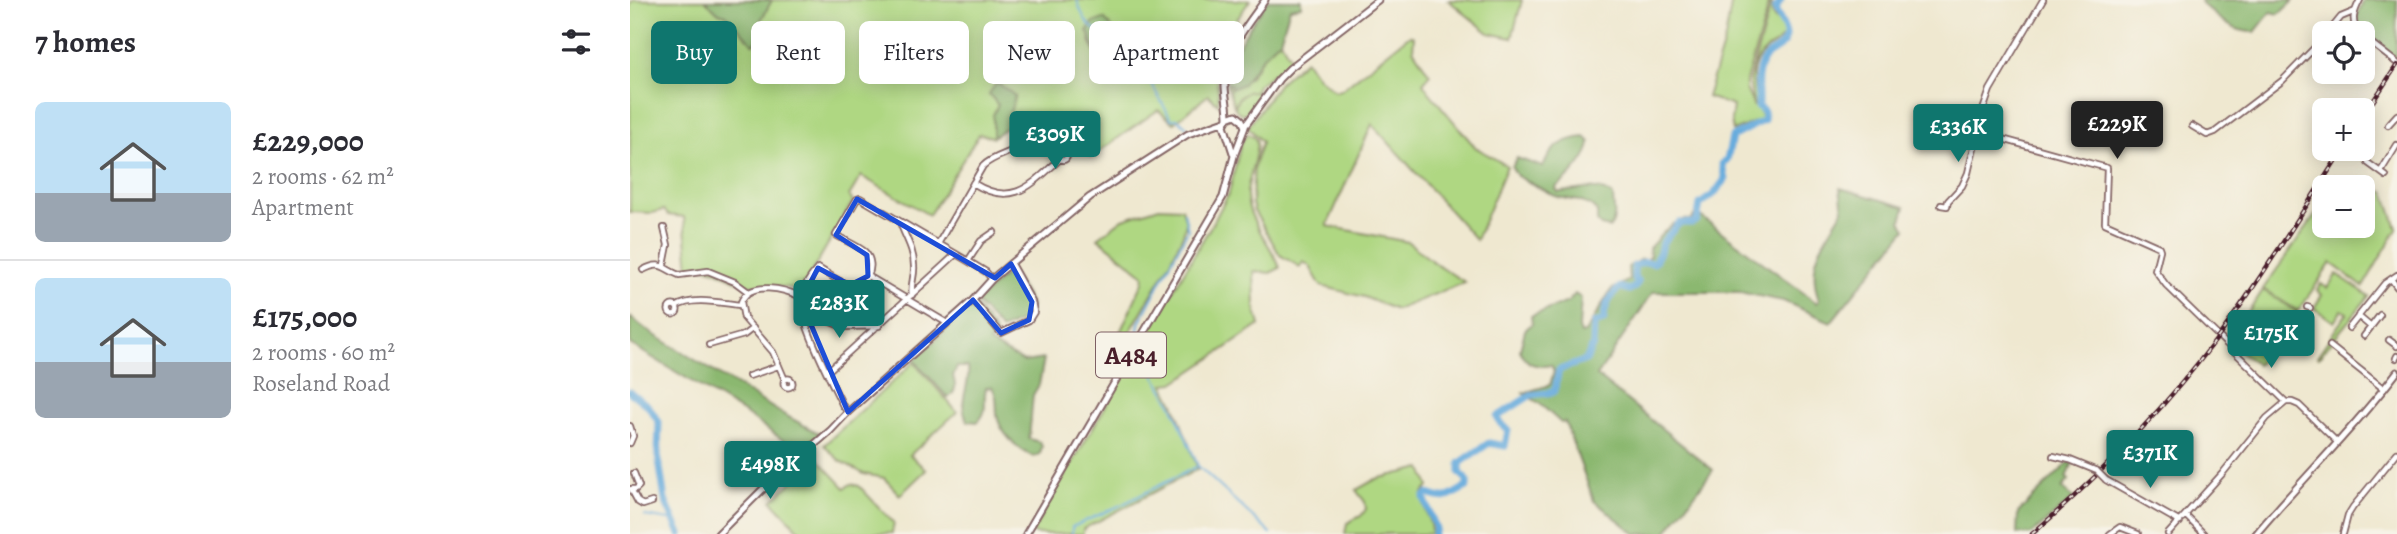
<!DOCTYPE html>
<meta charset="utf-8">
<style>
body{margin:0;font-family:Alegreya,serif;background:#f7f7f7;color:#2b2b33;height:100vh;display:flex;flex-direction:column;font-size:26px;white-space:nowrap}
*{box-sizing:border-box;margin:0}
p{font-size:23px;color:#7c7c81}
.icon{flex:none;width:38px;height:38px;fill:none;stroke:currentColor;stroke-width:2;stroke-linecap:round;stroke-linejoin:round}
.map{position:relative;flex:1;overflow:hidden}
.drawer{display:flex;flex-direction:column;background:#fff;width:630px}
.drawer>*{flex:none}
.banner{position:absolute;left:21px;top:21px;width:665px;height:63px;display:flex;gap:14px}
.buttons{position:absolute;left:1682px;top:21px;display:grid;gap:14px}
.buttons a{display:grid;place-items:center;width:63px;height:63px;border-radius:10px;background:#fff;box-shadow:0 4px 18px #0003;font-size:35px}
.price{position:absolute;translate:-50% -60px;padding:0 16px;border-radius:7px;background:#0f766e;color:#fff;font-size:23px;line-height:46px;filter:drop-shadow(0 2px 4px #0008)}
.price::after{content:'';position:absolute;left:50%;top:42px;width:21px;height:16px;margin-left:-10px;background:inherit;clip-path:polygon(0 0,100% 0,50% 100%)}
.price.on{background:#222;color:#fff}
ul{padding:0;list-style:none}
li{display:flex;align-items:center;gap:21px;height:175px;padding:0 35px}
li+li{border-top:2px solid #e1e1e2}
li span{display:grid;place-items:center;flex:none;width:196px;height:140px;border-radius:10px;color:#555}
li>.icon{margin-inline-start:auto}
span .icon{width:84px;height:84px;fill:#fffc;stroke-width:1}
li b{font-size:30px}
h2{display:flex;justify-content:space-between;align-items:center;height:84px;padding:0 35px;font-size:30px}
.tag{padding:0 24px;border-radius:10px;background:#fff;box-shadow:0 4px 18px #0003;font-size:24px;line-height:63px}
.tag.on{background:#0f766e;color:#fff}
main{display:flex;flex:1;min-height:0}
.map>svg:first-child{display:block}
</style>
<main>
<section class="drawer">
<h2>7 homes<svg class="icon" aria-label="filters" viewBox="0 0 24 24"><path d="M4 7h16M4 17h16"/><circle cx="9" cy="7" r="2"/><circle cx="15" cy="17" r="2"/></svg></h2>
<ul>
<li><span style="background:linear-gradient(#bfe0f5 65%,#9aa5b1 0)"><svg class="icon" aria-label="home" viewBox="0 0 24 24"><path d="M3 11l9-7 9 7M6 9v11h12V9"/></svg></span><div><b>£229,000</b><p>2 rooms · 62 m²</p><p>Apartment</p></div></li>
<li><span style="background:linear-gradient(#bfe0f5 60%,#9aa5b1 0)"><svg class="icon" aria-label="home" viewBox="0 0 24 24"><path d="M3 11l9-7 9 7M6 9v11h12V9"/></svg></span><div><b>£175,000</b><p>2 rooms · 60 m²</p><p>Roseland Road</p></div></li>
</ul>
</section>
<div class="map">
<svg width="1767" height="534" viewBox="0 0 1767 534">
<rect width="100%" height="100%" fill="#f7f3e8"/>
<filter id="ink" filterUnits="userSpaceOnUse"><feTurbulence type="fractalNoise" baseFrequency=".0143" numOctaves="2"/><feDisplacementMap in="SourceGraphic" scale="14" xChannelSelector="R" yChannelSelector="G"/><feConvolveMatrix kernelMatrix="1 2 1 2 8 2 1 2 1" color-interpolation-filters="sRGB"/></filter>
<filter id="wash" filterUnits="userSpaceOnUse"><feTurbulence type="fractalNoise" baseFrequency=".00686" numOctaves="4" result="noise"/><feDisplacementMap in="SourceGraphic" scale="28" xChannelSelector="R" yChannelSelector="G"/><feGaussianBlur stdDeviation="1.57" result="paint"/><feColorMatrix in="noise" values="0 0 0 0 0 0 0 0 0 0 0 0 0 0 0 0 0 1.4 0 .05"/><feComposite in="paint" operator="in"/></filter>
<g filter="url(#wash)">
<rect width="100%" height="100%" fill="#efe8d0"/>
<path fill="#afd782" stroke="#7c7b56" stroke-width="2" fill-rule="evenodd" d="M 4,0 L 75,0 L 89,13 L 96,15 L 123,44 L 127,42 L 131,20 L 142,0 L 620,0 C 606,21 588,45 586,70 C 586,82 590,93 588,104 L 578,95 L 544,123 L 528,110 L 461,157 L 434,126 L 399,117 L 381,118 L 379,113 L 385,96 L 367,102 L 368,106 L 363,115 L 363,137 L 349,134 L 299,215 L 231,176 L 219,196 L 223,201 L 173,287 L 168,290 L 154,287 L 117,285 L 85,270 L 75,267 L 59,269 L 54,217 L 38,215 L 34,210 L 22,213 L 0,212 L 0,4 ZM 479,24 L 489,42 L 473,69 L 460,41 Z
M 818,0 L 892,0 L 882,38 L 859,33 Z
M 1102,0 L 1138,0 L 1136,15 L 1116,81 L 1116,89 L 1124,107 L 1119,81 L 1139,11 L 1140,0 L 1142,0 C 1142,15 1139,17 1153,24 L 1155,34 C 1150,43 1142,45 1134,52 C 1112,72 1129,98 1132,119 L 1103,131 L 1101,120 L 1103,106 L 1077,97 L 1095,39 Z
M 780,35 L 784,37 L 783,49 L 800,75 L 793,83 L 799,92 L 845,147 L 877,166 L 846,240 L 742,124 L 697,226 L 778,242 L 807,265 L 835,282 L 766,310 L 734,297 L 691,286 L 679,265 L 673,262 L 670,267 L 650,255 L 624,211 L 622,203 L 624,166 L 632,142 L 618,127 L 649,83 L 675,60 L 688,77 L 705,91 L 711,90 Z
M 650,40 L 662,60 L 629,84 L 625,91 L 616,92 L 626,92 L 632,89 L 636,92 L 628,104 L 613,114 L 608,112 L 605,108 L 608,99 L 616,93 L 609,97 L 604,106 L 597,85 L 619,78 L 634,55 Z
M 617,134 C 621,136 624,136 626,140 C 630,147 617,182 617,194 C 617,221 641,243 650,268 L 640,273 L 624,271 L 625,308 L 630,325 L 544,383 L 534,384 L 544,404 L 568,469 L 453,529 L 453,534 L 405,534 L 402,532 L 585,219 L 599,193 L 611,143 Z
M 1733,190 L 1755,192 L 1767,229 L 1733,287 L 1701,263 L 1668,311 L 1633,289 L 1694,203 L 1694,226 L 1732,226 Z
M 529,207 L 552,208 L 556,222 L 554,232 L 541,261 L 489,351 L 487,345 L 487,339 L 513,282 L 514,275 L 468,238 L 493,219 Z
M 1707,274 L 1739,296 L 1689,357 L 1687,356 L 1717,313 L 1712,310 L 1704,322 L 1684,308 L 1692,295 L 1687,290 L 1691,284 L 1697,288 Z
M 1633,290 L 1667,312 L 1627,365 L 1599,342 Z
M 284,362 L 327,412 L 280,455 L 296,470 L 270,495 L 254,478 L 234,474 L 209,460 L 194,445 Z
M 187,458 L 215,488 L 221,484 L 229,486 L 264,523 L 262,533 L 167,534 L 170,531 L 142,501 Z
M 792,468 L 799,487 L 793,493 C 791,507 802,519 801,534 L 715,534 L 717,523 L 731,516 L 736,509 L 735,502 L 726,490 L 746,479 Z"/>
<path fill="#8bb870" stroke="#6a6c4e" stroke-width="2" d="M 75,0 L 142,0 L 131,20 L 127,42 L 123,44 L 96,15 L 89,13 Z
M 638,0 L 671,0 L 671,6 L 660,8 L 650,40 L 634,55 L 613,84 L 601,89 L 601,84 L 597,85 C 599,51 620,27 638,0 Z
M 1571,0 L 1664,0 L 1649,14 L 1641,12 L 1625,32 C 1603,33 1588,18 1572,4 Z
M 1734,0 L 1767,0 L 1766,59 L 1728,25 L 1727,16 Z
M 474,19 C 492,36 499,58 475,72 L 457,31 L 463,23 Z
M 366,84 L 369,84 L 385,96 L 379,116 L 384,118 L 391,116 L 391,117 L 363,137 L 363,115 L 368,105 L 359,94 Z
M 955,137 L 960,142 C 960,156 939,179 927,186 L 926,189 L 928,192 C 947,192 966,182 983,196 C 983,208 988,219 979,228 L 971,226 L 967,222 L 967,212 L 961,206 L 950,201 L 927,197 L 887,176 L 882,167 L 887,158 L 913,167 C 921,147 933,139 955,137 Z
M 1210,188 L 1275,207 L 1271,221 L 1276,229 L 1201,322 L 1153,301 L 1109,292 L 1023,292 L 967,376 L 1083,470 L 1035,534 L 1006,534 L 964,501 L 935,422 L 931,423 L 909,403 L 893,393 L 920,385 L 924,371 L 921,365 C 905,368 896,364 890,350 L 895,330 L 902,324 L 901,316 L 938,302 L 945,294 L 951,298 L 949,328 L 951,334 L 955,333 L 981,290 L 999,280 L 998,267 L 1011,259 L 1017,261 L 1020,256 L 1019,248 C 1031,236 1043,217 1061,220 L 1066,213 L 1187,303 L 1189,301 C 1176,259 1193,244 1213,210 Z
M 380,270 L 400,302 L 401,312 L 396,319 L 371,330 L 346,302 Z
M 344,304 L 365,331 L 365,335 L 359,343 L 394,362 L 414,359 L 409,385 L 403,395 L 399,439 L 410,442 L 412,446 L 410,454 L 404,457 C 387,449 370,433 367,415 C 366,404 368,397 362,387 L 356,388 C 352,402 360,411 347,422 L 338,421 C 326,402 341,387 338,367 L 327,367 L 323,376 C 326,386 327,391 318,398 L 284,360 Z
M 0,317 L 18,331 L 151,413 L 190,434 L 170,452 L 167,450 L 117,415 L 0,344 Z
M 1440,461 L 1443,463 L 1436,477 L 1439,480 L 1432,488 L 1444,498 L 1402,534 L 1387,534 L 1388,513 Z"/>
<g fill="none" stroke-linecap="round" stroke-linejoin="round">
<path stroke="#68acdd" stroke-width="2" d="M 447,0 C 455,27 463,29 486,43 L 489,57 L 516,74 L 541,119 L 548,119 L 557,127
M 508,331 L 509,323 L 558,230 L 554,212
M 518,345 L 524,374 L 542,405 L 568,466 L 641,534
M 15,516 L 45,521
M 442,534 L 442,527 L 491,505 L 566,467"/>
<path stroke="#68acdd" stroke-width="7" d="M 0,392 L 18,406 L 29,422 L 28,454 L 35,500 L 50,534
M 804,534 L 806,529 L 794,497 L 798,494 C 820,502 817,496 837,487 L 837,480 L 830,473 L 830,463 L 859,443 L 875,446 L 878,430 L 870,423 L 867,417 L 901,395 L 924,392 L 929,370 L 956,360 L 963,345 L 964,323 L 974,320 C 974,305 980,298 990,287 L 999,290 L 1005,287 L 1008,282 L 1004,278 L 1004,266 L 1014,262 L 1024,263 L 1030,252 L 1032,243 L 1049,223 L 1062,223 L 1067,220 L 1070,204 L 1084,194 L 1095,179 L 1092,164 L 1097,160 L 1102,137 L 1134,120 L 1134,112 L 1128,106 C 1129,91 1125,77 1132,62 C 1134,57 1139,54 1144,51 C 1165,38 1154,28 1145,10 L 1151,0"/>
</g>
</g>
<g filter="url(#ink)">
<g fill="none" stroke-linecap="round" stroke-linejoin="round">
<defs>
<path id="minor" d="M 1701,31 L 1727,33
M 1698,33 L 1711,17 L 1723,12
M 1729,33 C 1720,21 1724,12 1730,0
M 1732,36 L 1767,63
M 1758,125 L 1767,115
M 1562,126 L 1577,135 L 1585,132 L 1652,81 L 1694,38
M 1347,132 L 1477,168 L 1475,223 L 1529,247 L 1530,250 L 1525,270 L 1536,285 L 1656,402
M396 138a4 4 0 1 1 8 0a4 4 0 1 1-8 0Z
M429 156a4 4 0 1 1 8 0a4 4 0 1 1-8 0Z
M 1738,163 L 1756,176
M 1751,171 L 1767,145
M 343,183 C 383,208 401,185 430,159
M 1311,205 L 1317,206 L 1318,201 L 1332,186 L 1338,173 L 1352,113 L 1360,90 L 1413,0
M 270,222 C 275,237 284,249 284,266 C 285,276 280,285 282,295
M 34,228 L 38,245 L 34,265
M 308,244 L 353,166 C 365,154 384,154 397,141
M 338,261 L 351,241 L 364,232
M 13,270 C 32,260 33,269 49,275 L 78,271 L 105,282 L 117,291
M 238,276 L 317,323
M 1761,279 L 1767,287
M 343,300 L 371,333 L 399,320 L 404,312 L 402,302 L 381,264
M38.5 310a4.5 4.5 0 1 1 9 0a4.5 4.5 0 1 1-9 0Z
M 46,307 C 62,296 91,303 110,305
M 1677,307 L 1680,308
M 174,314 L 179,313 L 213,327 L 249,326
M 1728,316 L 1741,327
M 1719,328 L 1755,283 L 1767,275
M 1734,336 L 1750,315
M 1759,340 L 1767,346
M 79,345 L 114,335 L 123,328
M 1700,346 L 1754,389
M 1766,358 L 1767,356
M 198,371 L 326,254
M 119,376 L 148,366
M153.5 383a4.5 4.5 0 1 1 9 0a4.5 4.5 0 1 1-9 0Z
M 155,380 L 143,352 L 114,318 L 111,302 C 120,280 155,289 171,297
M 218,412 L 213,406 C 203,385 168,318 171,297 C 173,287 182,275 188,268 C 197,273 207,281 217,284 C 236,289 248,266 235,252 C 227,245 215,241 206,235 L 227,199 L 230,198 L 338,261 L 356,272 L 362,279
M 0,426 L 3,436 L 0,443
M 1423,456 L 1440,460 L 1467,471
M 1476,480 L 1550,522
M 1,489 L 8,502 L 13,505 L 22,502
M 1,489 L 6,489 L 9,486 L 4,473
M 1556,516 L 1574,534
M 1480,534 L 1490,527 L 1508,534
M 1538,534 L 1592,474 L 1637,418 L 1656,402 L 1662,402 L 1669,405 L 1707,442
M 1713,534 L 1718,515 L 1723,507 L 1767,453"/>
<path id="major" d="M 598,118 C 598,104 594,92 595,79 C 596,49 618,24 635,0
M 615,126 L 649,79 L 660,68 L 748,0
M 88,534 L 132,490 L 200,431 L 218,412 L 343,300 L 362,279 L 460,197 L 558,134 L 595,121
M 396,534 L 593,197 L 604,156 L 615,127 L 612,120 L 606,115 L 598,118 L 594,125 L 604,156
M 1626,534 C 1672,479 1724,429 1767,372"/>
</defs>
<use href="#minor" stroke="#846565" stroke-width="8"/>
<use href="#major" stroke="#846565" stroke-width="9"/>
<use href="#minor" stroke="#fff" stroke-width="4.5"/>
<use href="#major" stroke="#fff" stroke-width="5"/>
<defs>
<path id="rail" d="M 1732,118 L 1767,65
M 1402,534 C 1471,475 1534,409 1589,336 C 1633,276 1672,212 1713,149"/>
</defs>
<use href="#rail" stroke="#4a1f2b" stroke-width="4.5"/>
<use href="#rail" stroke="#f7f3e8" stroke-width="2" stroke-dasharray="5" stroke-linecap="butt"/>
<defs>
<path id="minor-bridge" d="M 1467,471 L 1476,480"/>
</defs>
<use href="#minor-bridge" stroke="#846565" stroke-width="8" stroke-linecap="butt"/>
<use href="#minor-bridge" stroke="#fff" stroke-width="4.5"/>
</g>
</g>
<path fill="none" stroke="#1d4ed8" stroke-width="5" stroke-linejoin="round" d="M 227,199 L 365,278 L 381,264 L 402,302 L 399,320 L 371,333 L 343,300 L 218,412 L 171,301 L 188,268 L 220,285 L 238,276 L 237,255 L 206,235 Z"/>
<g text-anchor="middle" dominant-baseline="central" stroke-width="5" stroke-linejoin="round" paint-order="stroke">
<rect fill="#f7f3e8" stroke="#7e5f64" stroke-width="2" x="466" y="332.5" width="70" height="45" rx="5"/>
<g font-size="26" font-weight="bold" fill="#4a1f2b">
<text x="501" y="355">A484</text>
</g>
</g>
</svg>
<div class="buttons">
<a><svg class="icon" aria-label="locate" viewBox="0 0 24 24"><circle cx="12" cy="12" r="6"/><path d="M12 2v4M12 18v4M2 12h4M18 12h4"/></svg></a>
<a>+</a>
<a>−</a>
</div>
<b class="price on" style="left:1487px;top:161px">£229K</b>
<b class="price" style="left:1328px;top:164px">£336K</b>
<b class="price" style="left:425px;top:171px">£309K</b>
<b class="price" style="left:209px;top:340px">£283K</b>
<b class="price" style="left:1641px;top:370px">£175K</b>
<b class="price" style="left:1520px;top:490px">£371K</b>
<b class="price" style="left:140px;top:501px">£498K</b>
<div class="banner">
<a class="tag on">Buy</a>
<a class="tag">Rent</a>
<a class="tag">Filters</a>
<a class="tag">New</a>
<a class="tag">Apartment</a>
</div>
</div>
</main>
